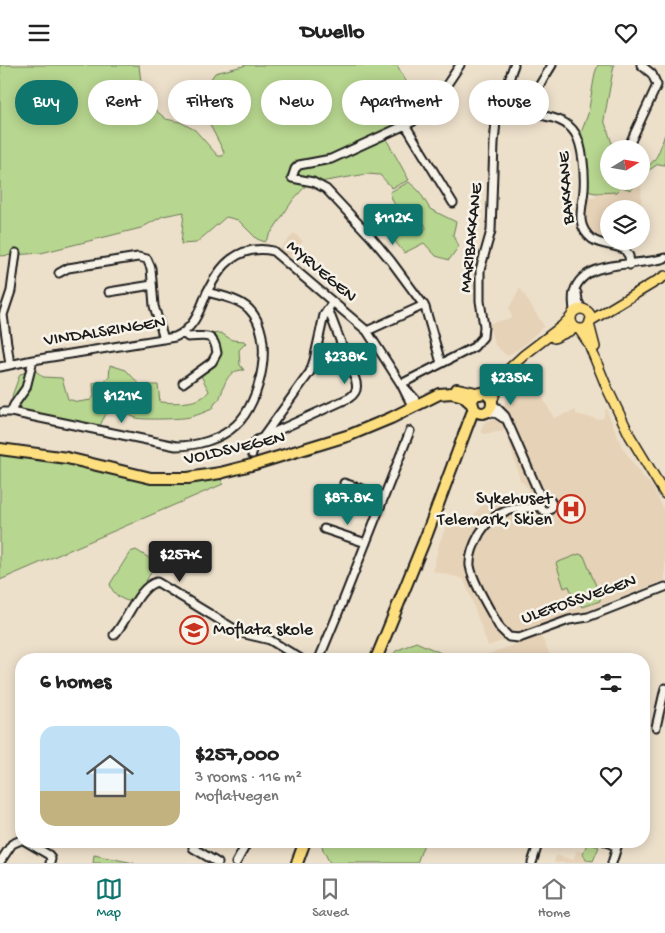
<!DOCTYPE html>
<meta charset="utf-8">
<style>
body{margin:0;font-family:"Gochi Hand",sans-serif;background:#f2f2f2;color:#222;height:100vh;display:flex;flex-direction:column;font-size:19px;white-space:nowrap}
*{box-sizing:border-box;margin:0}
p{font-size:16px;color:#767676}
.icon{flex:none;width:28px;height:28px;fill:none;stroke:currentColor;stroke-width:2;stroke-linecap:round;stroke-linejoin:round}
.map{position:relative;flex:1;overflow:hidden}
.panel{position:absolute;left:15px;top:588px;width:635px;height:195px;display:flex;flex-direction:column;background:#fff;border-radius:20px;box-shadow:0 2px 12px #0003}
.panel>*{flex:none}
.hud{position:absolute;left:15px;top:15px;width:635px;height:45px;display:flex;gap:10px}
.needle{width:32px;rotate:79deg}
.fabs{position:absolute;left:600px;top:75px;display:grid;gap:10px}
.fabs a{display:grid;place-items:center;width:50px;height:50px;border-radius:50%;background:#fff;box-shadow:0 2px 12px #0003;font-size:25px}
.price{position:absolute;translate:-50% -42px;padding:0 11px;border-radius:5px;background:#0f766e;color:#fff;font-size:16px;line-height:32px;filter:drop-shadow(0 1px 2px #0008)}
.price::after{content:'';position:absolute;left:50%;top:30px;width:15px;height:11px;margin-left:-8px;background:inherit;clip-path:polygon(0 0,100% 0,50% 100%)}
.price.active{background:#222;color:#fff}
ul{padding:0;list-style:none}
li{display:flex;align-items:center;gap:15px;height:125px;padding:0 25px}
li span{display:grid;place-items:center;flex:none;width:140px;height:100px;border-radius:15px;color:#555}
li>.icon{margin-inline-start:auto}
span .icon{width:60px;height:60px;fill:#fffc;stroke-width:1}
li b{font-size:21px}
h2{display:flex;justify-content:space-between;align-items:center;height:60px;padding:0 25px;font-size:21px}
.tag{padding:0 18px;border-radius:22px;background:#fff;box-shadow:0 2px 12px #0003;font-size:18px;line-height:45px}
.tag.active{background:#0f766e;color:#fff}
header{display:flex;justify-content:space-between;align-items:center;height:65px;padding:0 25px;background:#fff;font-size:22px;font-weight:700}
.tabs{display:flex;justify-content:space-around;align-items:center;height:70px;border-top:1px solid #e0e0e0;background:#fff;font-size:14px;color:#767676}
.tabs a{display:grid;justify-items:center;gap:2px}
.tabs .active{color:#0f766e}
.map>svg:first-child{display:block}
</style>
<header><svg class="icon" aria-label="menu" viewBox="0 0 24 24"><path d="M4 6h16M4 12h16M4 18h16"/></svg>Dwello<svg class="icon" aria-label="heart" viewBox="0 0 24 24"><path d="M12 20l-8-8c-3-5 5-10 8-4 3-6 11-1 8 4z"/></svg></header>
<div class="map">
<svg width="665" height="798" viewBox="0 0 665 798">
<rect width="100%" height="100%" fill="#ede0cb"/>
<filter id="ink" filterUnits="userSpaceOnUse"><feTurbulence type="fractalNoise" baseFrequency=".02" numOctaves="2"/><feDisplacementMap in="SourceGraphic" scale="10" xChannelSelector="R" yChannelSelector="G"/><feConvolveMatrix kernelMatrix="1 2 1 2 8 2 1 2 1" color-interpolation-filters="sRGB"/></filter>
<g filter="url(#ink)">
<path fill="#e6d2b7" d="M 641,108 L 642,108 L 641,138 L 633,138 L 629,144 L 609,144 L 609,167 L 605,173 L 591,168 L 585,158 L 584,144 L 588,130 L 590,133 L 594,133 L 604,124 L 609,116 L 641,116 Z
M 294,168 L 303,176 L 289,193 L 279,185 Z
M 520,223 L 544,261 L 523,281 L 507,291 L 495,280 L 488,259 L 512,253 L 509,243 Z
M 532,302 L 532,313 L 554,353 L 576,345 L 576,349 L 597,354 L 603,353 L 606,343 L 622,382 L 643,412 L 652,421 L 665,447 L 665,515 L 584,547 L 488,581 L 464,514 L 433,506 L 439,479 L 447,458 L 465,462 L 481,441 L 510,425 L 525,430 L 529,424 L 520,415 L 506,366 L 483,369 L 481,366 L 482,361 L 486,356 L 500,354 L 498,352 L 504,341 L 508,326 L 521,309 Z
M 541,571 L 552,594 L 480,594 L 483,591 L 510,581 Z
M 577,785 L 583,788 L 588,798 L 554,798 L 556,790 L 573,795 Z"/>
<path fill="#b7d68f" stroke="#6a7956" d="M 0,0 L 139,0 L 142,27 L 153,43 L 166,54 L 180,57 L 195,65 L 218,91 L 223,91 L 224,87 L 210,60 L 204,43 L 203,32 L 208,18 L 215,8 L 247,0 L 397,0 L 407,18 L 417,46 L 416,50 L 385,72 L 409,115 L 392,123 L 380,110 L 367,109 L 320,117 L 311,115 L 293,135 L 265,177 L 257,174 L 238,155 L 226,152 L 196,178 L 181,179 L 184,147 L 163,151 L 141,163 L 41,188 L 0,191 Z
M 598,0 L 614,0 L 604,55 L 614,84 L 609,84 L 609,116 L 637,116 L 631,125 L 622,122 L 617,127 L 595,128 L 587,126 L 581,68 L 588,49 L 595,8 Z
M 665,69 L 665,100 L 658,99 L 648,106 L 641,109 L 641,104 C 657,100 660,83 665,69 Z
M 409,117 L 419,126 L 430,144 L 456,157 L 453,170 L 459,181 L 449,195 L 436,191 L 424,178 L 404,188 L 394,175 C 404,167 409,167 421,170 L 426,163 L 424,158 C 405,148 396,151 390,127 Z
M 221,268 L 232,275 L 244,276 L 246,278 L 239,285 L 240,300 L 244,305 C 225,305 225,321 219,335 L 215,338 L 212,344 C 205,347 198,350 190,352 C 183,354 143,355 136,353 C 128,350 121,344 111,347 C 104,348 103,355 100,361 L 23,345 L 12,331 L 20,309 L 35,305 L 43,312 L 62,313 L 68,334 L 78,337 L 91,335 L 94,331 L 93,318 L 107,315 L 109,313 L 110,300 L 126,305 L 140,320 L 158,320 L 160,337 C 175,338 200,340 209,326 L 200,309 C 218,298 231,286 210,269 Z
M 0,381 L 162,411 L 218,406 L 223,419 L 0,515 Z
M 136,485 L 154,496 L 155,501 L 134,536 C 124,538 112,529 110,519 L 130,487 Z
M 579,489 L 584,491 L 600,531 L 600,536 L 583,542 L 578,538 L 575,538 L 569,521 L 564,523 L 556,498 Z
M 416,577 L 450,592 L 452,594 L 389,594 L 396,586 Z
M 321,776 L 425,776 L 417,798 L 330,798 L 323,785 Z
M 587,779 L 590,779 L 599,782 L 593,796 L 586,795 L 583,788 Z
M 94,790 L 134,798 L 93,798 Z"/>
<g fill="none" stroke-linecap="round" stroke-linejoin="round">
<defs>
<path id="minor" d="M 514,0 C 488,66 555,36 575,68 C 583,80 585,110 584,124 C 583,142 574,160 592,174 C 602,181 615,179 625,185 L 629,191 L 630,200
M 530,48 L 536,26 L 552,0
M 406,61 L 453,138
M 631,76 L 657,20 L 652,9 L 641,0
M 59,208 L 68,203 L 138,192 L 147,194 L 151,203 L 154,241 L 164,274
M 109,227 L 152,220
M 207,227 C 221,231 239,234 249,244 C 276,271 261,337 236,360 C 220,375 196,381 176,381 L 11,347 L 14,340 L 26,323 L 33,295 L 175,272 C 194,264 200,245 207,227 Z
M 207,227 C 218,206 229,189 253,185 C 260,184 266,184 273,186 L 367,266 L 401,319 L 409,335 L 415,340
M 577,228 L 578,236 L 582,244
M 574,247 C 574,241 572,234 574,227 C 583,193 638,202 665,193
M 367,266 L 424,240
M 183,268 L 188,272 C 204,272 214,266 217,288 L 212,297 L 183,318
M 441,298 L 425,242 L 391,196 L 371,172 L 326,124 L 313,117 L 292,113 L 295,104 L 299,100 L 331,94 L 412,57 L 432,42 L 460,0
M 10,300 L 3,250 L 11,226 L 16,188
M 0,302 L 33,295
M 401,319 L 474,282 L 483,272 L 484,261 L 480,236 L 480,205 L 491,166 L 494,78 L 496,56 L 500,40
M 405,323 L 415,334 L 415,340
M 492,338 L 505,351 L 542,435
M 3,347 L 11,347
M 488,347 L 497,349 L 503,353
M 263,372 L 310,307 L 314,295 L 324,250 L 328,244
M 252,389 L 254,379 L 257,375 L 349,333 C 357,328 358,322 355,314 L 328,244 L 333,237
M 344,418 L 384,431
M540 440a6 6 0 1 1 12 0a6 6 0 1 1-12 0Z
M 539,441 C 528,445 517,442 506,446 C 495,450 486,458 480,468 C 475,477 469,490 470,501 C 473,518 491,547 500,563 L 509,572 L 519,573 L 569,555 L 588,552 L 665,522
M 324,464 L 366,478
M 114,570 C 127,557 138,521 157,517 L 241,568 L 270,575 L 301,594
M 319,594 L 343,536 L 410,366
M 656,662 L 665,623
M 25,776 L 49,790 L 51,794 L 50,798
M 605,776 L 617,782 L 612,798
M 193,783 L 218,798
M 0,797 L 12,779 L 21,775
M 236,798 L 248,776
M 532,798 L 539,776"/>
<path id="major" d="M571 254a10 10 0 1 1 20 0a10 10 0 1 1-20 0Z
M 590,256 L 665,211
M 589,259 L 595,282
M 579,264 L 589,279 L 607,323 L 630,371 L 665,429
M 554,273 L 576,263
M 483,328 L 524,290 L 562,261 L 571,252
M 492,336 L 497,324 L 506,313"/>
<path id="highway" d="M 457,324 L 480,329
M472 338a10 10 0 1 1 20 0a10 10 0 1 1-20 0Z
M 0,384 L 67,393 L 151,413 L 188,413 L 220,408 L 255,399 L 350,370 L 391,353 L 439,329 L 452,328 L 463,331 L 473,340
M 376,594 L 427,469 L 474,343
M 297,798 L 305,776"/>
</defs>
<use href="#minor" stroke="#1c1c1c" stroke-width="11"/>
<use href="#major" stroke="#1c1c1c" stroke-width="12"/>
<use href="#highway" stroke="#1c1c1c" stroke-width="14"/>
<use href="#minor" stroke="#f7f3e8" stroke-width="7"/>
<use href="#major" stroke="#fedf80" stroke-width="9"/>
<use href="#highway" stroke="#fedf80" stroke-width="10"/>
</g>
</g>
<defs>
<symbol id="hospital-ring" viewBox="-11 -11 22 22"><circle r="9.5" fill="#f7f3e8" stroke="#c8321e" stroke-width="1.5"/><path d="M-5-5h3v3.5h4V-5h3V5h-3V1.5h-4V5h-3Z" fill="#c8321e"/></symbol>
<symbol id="school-ring" viewBox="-11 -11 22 22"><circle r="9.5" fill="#f7f3e8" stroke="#c8321e" stroke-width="1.5"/><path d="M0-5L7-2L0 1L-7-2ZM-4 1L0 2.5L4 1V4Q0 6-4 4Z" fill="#c8321e"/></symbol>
</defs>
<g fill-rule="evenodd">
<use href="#hospital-ring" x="555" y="428" width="32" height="32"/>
<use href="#school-ring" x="178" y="549" width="32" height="32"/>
</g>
<g text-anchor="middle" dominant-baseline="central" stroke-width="5" stroke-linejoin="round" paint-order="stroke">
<g font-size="18" fill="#1c1c1c" stroke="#f7f3e8">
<text transform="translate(567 123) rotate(-94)">BAKKANE</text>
<text transform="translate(472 173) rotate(-84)">MARIBAKKANE</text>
<text transform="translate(321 207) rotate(40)">MYRVEGEN</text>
<text transform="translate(105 267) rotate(-9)">VINDALSRINGEN</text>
<text transform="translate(235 384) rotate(-13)">VOLDSVEGEN</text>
<text transform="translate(579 535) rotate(-19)">ULEFOSSVEGEN</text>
</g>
<g font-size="18" fill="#1c1c1c" stroke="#f7f3e8" text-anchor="end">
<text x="552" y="434">Sykehuset<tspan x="552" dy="21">Telemark, Skien</tspan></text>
<text x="213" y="565" text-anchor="start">Moflata skole</text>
</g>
</g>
</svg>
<div class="fabs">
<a><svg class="needle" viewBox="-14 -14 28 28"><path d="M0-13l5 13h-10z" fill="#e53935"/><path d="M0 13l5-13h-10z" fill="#767676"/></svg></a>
<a><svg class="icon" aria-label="layers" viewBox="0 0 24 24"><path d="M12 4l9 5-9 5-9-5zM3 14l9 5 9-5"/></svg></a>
</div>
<b class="price" style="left:393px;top:181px">$112K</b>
<b class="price" style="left:345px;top:320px">$238K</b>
<b class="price" style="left:511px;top:341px">$235K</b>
<b class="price" style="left:122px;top:359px">$121K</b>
<b class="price" style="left:348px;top:461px">$87.8K</b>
<b class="price active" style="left:180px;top:518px">$257K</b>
<div class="hud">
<a class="tag active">Buy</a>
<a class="tag">Rent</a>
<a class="tag">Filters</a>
<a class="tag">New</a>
<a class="tag">Apartment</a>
<a class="tag">House</a>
</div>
<section class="panel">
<h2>6 homes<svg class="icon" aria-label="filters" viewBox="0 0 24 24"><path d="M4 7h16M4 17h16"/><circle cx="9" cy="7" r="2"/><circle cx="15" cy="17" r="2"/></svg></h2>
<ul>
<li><span style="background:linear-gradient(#bfe0f5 65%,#c2b280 0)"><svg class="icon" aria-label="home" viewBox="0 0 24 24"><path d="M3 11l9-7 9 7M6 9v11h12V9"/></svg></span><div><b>$257,000</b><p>3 rooms · 116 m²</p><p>Moflatvegen</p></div><svg class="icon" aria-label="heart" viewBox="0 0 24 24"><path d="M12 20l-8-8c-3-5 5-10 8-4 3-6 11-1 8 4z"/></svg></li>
</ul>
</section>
</div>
<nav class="tabs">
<a class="active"><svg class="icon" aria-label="map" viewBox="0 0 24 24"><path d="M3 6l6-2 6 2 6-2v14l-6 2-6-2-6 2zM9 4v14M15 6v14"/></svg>Map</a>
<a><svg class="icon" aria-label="saved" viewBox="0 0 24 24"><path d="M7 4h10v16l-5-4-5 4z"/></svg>Saved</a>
<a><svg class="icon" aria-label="home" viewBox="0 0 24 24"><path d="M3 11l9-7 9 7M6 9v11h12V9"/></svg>Home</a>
</nav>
